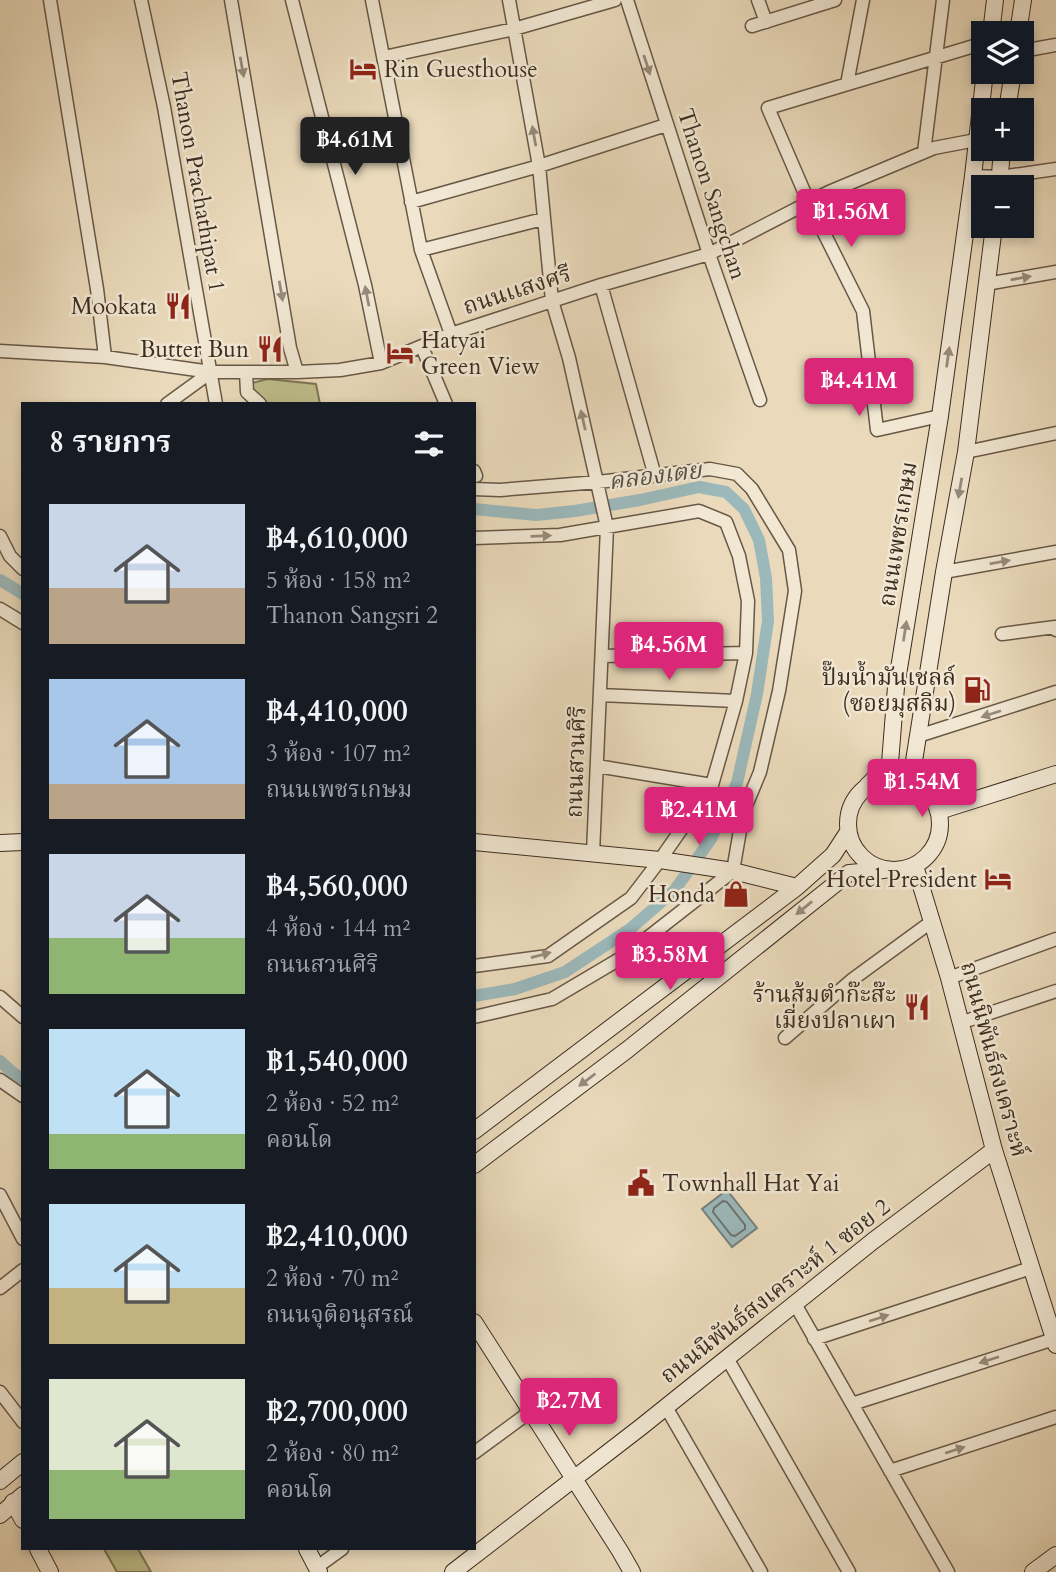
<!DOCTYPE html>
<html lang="th">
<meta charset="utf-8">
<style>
body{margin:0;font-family:Cardo,"Noto Serif Thai",serif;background:#20242c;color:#f1f3f6;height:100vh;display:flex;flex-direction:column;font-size:26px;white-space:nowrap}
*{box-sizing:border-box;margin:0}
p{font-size:23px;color:#9ea1a6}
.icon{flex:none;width:38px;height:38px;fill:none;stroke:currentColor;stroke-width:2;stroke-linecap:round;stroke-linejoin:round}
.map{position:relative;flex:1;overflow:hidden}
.panel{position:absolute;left:21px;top:402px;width:455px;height:1148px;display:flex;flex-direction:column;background:#171b24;border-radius:0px;box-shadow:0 4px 10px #0003}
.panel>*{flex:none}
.fabs{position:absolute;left:971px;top:21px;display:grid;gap:14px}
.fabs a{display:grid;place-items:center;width:63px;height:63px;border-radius:0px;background:#171b24;box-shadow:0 4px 10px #0003;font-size:35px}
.price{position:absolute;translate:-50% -60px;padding:0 16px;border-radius:7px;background:#db2777;color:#fff;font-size:23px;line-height:46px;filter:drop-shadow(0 2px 4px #0008)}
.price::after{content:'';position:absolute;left:50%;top:42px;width:21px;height:16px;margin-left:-10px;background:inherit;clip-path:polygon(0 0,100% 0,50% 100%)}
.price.on{background:#222;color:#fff}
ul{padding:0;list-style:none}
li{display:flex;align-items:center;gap:21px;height:175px;padding:0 28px}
li span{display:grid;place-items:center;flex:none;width:196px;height:140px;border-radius:0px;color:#555}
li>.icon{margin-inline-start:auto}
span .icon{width:84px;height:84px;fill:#fffc;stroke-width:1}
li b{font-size:30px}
h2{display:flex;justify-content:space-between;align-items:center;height:84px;padding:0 28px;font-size:30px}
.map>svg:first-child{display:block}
</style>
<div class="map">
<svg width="1056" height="1572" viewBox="0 0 1056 1572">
<rect width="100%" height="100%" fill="#eadabb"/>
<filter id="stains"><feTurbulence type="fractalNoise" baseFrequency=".00286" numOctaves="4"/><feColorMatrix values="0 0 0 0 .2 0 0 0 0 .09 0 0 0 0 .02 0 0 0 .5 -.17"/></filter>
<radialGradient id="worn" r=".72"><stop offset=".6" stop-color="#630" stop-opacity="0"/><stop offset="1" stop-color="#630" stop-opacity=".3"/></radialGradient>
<path fill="#bebd8b" stroke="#7e7556" stroke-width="2" d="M 268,379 L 316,384 L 320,404 L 269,404 L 263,401 L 251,393 L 252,383 Z
M 104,1549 L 138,1549 L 151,1572 L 117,1572 Z"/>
<path fill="#9bb8ba" stroke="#75807c" stroke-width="2" d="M 727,1190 L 757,1228 L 732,1247 L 702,1209 Z"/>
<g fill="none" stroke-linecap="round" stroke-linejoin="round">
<path stroke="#6c726d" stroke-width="2" d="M 723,1201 L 727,1202 L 745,1225 L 745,1229 L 735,1236 L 731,1235 L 713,1212 L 714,1208 Z"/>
<path stroke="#9bb8ba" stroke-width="12" d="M 474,509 L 536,515 L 575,511 L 640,500 L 699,487 L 726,492 L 744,509 L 759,540 L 766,578 L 768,621 L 757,694 L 737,783 L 711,839 L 674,891 L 630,929 L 565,972 L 515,989 L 474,996
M 0,580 L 23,594
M 0,1061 L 13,1073 L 23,1079"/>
<defs>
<path id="street" d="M 50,0 L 97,289 L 105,357
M 141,0 L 164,107 L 216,404
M 231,0 L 290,348 L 297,372
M 292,0 L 365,285 L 381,363
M 372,0 L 421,250 L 451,334
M 509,0 L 539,166 L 552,301 L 569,358 L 607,527 L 593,853
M 627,0 L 709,254 L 760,400
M 758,0 L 766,22
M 752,26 L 835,0
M 1022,51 L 1056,45
M 384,57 L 514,29 L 615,0
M 847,84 L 863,0
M 924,152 L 943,0
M 973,176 L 1000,177 L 1056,169
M 411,202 L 539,166 L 666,125
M 421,250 L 543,219
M 986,284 L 1056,272
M 601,285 L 655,476
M 422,347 L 446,404
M 0,351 L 105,357 L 211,372 L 297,372 L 340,370 L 381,363 L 451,334 L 601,285 L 709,254 L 829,192 L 934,148 L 976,140 L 984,141
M 246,372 L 247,392 L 260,404
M 167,404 L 211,372
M 940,416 L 877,430 L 863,311 L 809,203 L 768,108 L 984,43
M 966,452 L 1056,433
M 474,471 L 476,476
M 474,489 L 500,490 L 598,482 L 710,469 L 737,474 L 752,489 L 789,550 L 795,591 L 779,691 L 760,772 L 743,813 L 733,871 L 623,957 L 552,999 L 474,1017
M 0,536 L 10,556 L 23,569
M 474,538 L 560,535 L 699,511 L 726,522 L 739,556 L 748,601 L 746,653 L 736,701 L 712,785 L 660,860 L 631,898 L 548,956 L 474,966
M 944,572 L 1056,552
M 0,609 L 23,623
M 1002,634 L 1055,627 L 1056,630
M 602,656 L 746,653
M 600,695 L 736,701
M 918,736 L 1056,692
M 597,766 L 712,785
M 949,978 L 1056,939
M 0,997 L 23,1017
M 960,1023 L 1056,991
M 785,1038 L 853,979 L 931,922
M 0,1080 L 23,1096
M 0,1195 L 23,1239
M 0,1288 L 23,1270
M 795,1304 L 948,1572
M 814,1339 L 1031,1268
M 727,1358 L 849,1572
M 0,1392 L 23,1422
M 852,1404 L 1054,1339
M 666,1407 L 761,1572
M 474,1453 L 531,1411
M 890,1471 L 1056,1417
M 317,1567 L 342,1549"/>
<path id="secondary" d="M 991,33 L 995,0
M 1018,33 L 1023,0
M 1007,110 L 1013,72
M 999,187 L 1002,149
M848 824a46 46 0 1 1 92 0a46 46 0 1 1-92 0Z
M 867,786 L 890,763 L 896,687 L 940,416 L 973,176 L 985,72
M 926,790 L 916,776 L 914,761 L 944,572 L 966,452 L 994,226
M 939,811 L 1056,774
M 474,842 L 660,860 L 733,871 L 797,887
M 0,843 L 23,842
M 915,866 L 949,978 L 994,1150 L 1056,1345
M 474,1131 L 797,887 L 833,855 L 848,832
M 474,1165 L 627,1050 L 849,873 L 884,870
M 474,1322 L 620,1551 L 632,1572
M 0,1481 L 23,1462
M 13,1502 L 23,1520
M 0,1515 L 23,1495
M 38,1549 L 50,1572
M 307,1549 L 319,1572
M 453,1572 L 641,1427 L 873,1241 L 994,1150
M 1033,1572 L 1056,1555"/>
</defs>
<use href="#street" stroke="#685847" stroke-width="15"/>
<use href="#secondary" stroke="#3d2d20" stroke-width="18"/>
<use href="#street" stroke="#f1e7d3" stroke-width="12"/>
<use href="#secondary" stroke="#f1e7d3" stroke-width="16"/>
</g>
<defs><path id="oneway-solid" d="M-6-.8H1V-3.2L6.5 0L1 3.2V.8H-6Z" transform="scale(1.75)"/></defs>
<g fill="#978a7a">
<use href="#oneway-solid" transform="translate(647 65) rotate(72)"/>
<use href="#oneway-solid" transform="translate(242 67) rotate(80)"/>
<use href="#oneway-solid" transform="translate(534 136) rotate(-100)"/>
<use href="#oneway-solid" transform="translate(1021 278) rotate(-10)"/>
<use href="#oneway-solid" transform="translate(281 291) rotate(80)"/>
<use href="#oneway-solid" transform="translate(367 296) rotate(-101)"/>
<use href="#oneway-solid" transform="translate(948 357) rotate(-82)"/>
<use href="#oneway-solid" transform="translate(583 420) rotate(-103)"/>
<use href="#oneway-solid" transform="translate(960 488) rotate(100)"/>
<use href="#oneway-solid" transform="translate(541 536) rotate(-2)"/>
<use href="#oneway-solid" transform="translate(1000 562) rotate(-10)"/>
<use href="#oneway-solid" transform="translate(905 631) rotate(-81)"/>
<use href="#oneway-solid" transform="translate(991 714) rotate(162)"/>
<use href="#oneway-solid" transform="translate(804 908) rotate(141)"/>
<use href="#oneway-solid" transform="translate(541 955) rotate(-15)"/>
<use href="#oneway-solid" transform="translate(587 1080) rotate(143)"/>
<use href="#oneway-solid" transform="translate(879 1318) rotate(-18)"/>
<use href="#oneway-solid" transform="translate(989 1360) rotate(162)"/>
<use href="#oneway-solid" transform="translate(955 1450) rotate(-18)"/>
</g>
<defs>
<symbol id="hotel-bare" viewBox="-9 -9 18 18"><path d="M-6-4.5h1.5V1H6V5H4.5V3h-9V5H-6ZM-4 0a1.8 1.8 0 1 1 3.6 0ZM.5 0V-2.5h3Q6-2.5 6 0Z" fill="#8f2418" stroke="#f1e7d3" stroke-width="2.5" paint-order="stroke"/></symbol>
<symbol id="restaurant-bare" viewBox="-9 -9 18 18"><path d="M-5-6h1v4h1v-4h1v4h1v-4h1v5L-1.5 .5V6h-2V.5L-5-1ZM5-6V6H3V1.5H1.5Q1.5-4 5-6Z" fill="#8f2418" stroke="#f1e7d3" stroke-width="2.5" paint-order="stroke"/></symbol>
<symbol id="fuel-bare" viewBox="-9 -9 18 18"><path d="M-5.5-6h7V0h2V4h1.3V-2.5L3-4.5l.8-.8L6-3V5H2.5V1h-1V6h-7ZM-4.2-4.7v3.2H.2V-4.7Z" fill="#8f2418" stroke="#f1e7d3" stroke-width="2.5" paint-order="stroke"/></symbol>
<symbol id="shop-bare" viewBox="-9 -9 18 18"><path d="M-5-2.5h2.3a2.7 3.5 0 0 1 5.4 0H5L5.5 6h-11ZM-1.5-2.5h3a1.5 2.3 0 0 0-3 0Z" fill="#8f2418" stroke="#f1e7d3" stroke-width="2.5" paint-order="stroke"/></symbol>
<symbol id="civic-bare" viewBox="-9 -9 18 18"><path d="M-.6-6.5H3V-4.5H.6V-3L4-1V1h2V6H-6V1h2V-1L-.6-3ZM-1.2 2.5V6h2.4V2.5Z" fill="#8f2418" stroke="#f1e7d3" stroke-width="2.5" paint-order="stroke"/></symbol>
</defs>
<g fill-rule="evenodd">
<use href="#hotel-bare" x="344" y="50" width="38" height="38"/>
<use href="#restaurant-bare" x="159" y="287" width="38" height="38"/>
<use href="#restaurant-bare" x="251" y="330" width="38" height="38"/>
<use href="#hotel-bare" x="381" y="334" width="38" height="38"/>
<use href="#fuel-bare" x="958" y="671" width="38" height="38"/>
<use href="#hotel-bare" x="979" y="860" width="38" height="38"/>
<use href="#shop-bare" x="717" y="875" width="38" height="38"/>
<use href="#restaurant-bare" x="898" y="988" width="38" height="38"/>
<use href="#civic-bare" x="622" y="1164" width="38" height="38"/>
</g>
<g text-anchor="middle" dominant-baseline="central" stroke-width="5" stroke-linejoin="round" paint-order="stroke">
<g font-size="23" fill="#3d2d20" stroke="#f1e7d3" text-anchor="end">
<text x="384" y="69" text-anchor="start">Rin Guesthouse</text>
<text x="157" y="306">Mookata</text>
<text x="421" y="340" text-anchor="start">Hatyai<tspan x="421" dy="26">Green View</tspan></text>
<text x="249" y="349">Butter Bun</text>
<text x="956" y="677">ปั๊มน้ำมันเชลล์<tspan x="956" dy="26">(ซอยมุสลิม)</tspan></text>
<text x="977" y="879">Hotel President</text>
<text x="715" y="894">Honda</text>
<text x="896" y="994">ร้านส้มตำก๊ะส๊ะ<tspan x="896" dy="26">เมี่ยงปลาเผา</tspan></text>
<text x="662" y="1183" text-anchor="start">Townhall Hat Yai</text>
</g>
<g font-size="23" fill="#3d2d20" stroke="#f1e7d3">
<text transform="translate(198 182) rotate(80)">Thanon Prachathipat 1</text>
<text transform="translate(712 194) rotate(72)">Thanon Sangchan</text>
<text transform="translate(517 290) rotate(-18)">ถนนเเสงศรี</text>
<text transform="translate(898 534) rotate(-81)">ถนนเพชรเกษม</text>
<text transform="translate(576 762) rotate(-88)">ถนนสวนศิริ</text>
<text transform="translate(994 1059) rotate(75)">ถนนนิพันธ์สงเคราะห์</text>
<text transform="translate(775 1291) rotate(-38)">ถนนนิพันธ์สงเคราะห์ 1 ซอย 2</text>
</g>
<g font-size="24" font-style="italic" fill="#545046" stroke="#f1e7d3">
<text transform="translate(655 476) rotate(-7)">คลองเตย</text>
</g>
</g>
<rect width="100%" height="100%" filter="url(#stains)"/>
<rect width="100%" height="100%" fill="url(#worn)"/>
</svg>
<div class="fabs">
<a><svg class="icon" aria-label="layers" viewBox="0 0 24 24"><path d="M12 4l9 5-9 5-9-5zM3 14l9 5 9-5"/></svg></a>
<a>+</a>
<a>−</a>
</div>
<b class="price on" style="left:355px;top:177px">฿4.61M</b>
<b class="price" style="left:851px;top:249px">฿1.56M</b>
<b class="price" style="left:859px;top:418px">฿4.41M</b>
<b class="price" style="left:669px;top:682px">฿4.56M</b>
<b class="price" style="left:922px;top:819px">฿1.54M</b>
<b class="price" style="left:699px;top:847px">฿2.41M</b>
<b class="price" style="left:670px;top:992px">฿3.58M</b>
<b class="price" style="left:569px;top:1438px">฿2.7M</b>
<section class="panel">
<h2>8 รายการ<svg class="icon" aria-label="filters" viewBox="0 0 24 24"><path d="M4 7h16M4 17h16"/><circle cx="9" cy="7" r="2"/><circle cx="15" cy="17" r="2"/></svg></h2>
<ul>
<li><span style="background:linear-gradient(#c9d6e8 60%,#b9a48a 0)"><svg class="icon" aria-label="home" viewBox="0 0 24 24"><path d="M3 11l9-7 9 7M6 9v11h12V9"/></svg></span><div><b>฿4,610,000</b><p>5 ห้อง · 158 m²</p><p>Thanon Sangsri 2</p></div></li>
<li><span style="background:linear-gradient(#a9c7e8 75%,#b9a48a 0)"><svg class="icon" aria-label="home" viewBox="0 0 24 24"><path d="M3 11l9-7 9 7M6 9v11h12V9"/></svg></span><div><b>฿4,410,000</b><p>3 ห้อง · 107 m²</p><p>ถนนเพชรเกษม</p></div></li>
<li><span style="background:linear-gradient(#c9d6e8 60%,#8fb573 0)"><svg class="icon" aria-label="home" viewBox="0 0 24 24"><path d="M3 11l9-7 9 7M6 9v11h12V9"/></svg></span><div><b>฿4,560,000</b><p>4 ห้อง · 144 m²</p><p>ถนนสวนศิริ</p></div></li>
<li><span style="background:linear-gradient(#bfe0f5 75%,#8fb573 0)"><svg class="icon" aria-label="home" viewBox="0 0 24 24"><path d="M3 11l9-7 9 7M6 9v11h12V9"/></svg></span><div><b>฿1,540,000</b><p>2 ห้อง · 52 m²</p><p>คอนโด</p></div></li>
<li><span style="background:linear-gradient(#bfe0f5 60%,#c2b280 0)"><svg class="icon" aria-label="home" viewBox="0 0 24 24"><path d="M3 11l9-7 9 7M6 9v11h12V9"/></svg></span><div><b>฿2,410,000</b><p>2 ห้อง · 70 m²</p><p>ถนนจุติอนุสรณ์</p></div></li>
<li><span style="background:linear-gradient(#dfe7d0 65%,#8fb573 0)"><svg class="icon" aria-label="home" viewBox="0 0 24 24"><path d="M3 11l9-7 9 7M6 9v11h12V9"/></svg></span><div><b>฿2,700,000</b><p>2 ห้อง · 80 m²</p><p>คอนโด</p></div></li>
</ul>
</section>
</div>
